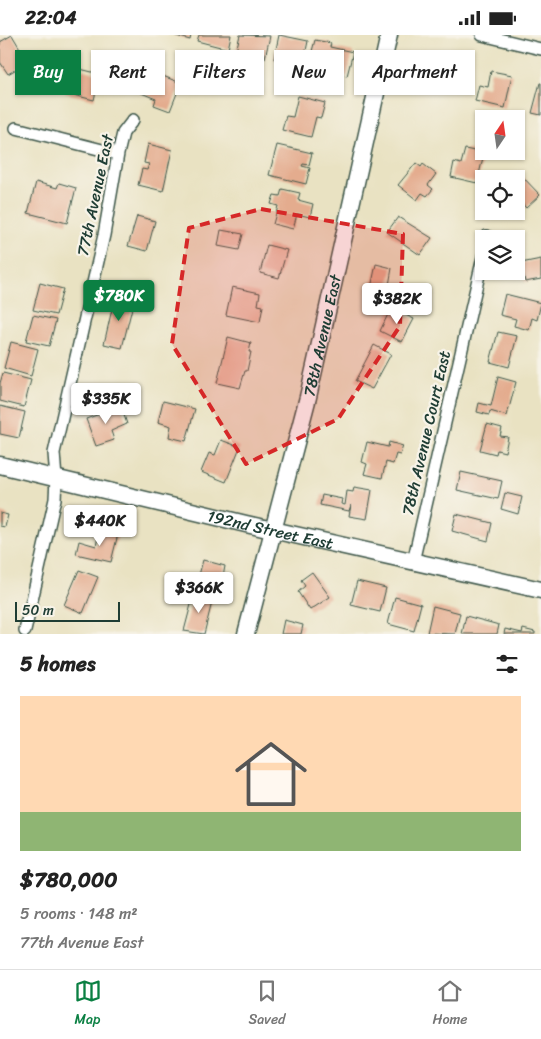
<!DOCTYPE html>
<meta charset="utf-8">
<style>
body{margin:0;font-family:Sriracha,sans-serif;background:#f6f6f6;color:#222;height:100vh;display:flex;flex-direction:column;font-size:19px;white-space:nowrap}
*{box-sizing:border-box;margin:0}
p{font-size:16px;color:#767676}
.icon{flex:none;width:28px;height:28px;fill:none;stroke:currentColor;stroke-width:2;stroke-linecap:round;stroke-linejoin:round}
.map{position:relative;height:599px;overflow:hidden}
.panel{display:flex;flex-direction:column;background:#fff;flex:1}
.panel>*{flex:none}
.guide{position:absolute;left:15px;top:15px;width:511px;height:45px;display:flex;gap:10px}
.needle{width:32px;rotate:13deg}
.controls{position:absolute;left:475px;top:75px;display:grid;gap:10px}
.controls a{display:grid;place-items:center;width:50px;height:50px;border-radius:0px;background:#fff;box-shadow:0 1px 4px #0004;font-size:25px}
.scale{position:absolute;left:15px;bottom:12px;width:105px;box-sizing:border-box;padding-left:5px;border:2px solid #1f3d34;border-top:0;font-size:14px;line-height:18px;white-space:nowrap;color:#1f3d34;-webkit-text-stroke:4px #f7f3e8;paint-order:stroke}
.price{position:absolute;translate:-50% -42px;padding:0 11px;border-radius:5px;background:#fff;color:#222;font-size:16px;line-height:32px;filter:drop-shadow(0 1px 2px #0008)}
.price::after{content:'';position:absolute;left:50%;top:30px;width:15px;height:11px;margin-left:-8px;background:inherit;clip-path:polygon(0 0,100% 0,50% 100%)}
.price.active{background:#0b8043;color:#fff}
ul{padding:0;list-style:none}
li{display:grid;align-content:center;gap:10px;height:265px;padding:0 20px}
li+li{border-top:1px solid #e0e0e0}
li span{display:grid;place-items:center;height:155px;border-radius:0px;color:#555}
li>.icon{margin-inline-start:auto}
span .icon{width:90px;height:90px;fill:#fffc;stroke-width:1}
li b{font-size:21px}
h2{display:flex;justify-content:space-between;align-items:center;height:60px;padding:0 20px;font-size:21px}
.pill{padding:0 18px;border-radius:0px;background:#fff;box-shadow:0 1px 4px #0004;font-size:18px;line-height:45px}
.pill.active{background:#0b8043;color:#fff}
.status{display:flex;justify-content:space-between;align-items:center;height:35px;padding:0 25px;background:#fff;direction:ltr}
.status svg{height:14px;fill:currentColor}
.tabs{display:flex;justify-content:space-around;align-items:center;height:70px;border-top:1px solid #e0e0e0;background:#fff;font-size:14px;color:#767676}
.tabs a{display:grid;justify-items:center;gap:2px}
.tabs .active{color:#0b8043}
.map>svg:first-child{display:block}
</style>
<div class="status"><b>22:04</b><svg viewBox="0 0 49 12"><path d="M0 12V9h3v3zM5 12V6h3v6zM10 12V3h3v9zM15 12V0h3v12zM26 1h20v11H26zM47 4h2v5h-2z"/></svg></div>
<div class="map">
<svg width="541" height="599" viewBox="0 0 541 599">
<rect width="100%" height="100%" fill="#f7f3e8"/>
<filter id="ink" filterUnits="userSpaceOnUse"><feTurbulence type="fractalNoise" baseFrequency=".02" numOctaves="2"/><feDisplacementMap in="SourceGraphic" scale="10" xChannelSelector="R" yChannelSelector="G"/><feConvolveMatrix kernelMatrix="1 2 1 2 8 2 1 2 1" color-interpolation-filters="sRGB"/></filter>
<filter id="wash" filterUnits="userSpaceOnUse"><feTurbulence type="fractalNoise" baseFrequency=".0096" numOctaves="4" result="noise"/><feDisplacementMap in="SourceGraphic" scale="20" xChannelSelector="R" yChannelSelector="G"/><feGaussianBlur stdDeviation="1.12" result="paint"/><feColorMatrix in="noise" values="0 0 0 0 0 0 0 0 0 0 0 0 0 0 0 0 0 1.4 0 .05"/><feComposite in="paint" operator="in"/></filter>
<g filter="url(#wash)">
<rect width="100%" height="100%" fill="#e9e2c2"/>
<g id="blocks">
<path fill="#e4ac8e" d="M 12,0 L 28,27 L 8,39 L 0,27 L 0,7 Z
M 173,0 L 191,0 L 190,5 Z
M 199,0 L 231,0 L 228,14 L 197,6 Z
M 240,0 L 270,1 L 265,23 L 257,21 L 256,26 L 235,20 Z
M 279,0 L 308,6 L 303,30 L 274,24 Z
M 315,5 L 331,8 L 330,12 L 353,17 L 347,41 L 329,37 L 327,45 L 312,42 L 316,21 L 311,20 Z
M 433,25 L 459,30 L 454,55 L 428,50 Z
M 72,32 L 100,39 L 94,65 L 65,58 Z
M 142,33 L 181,48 L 170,76 L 154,70 L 156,64 L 134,55 Z
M 491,36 L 512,40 L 505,73 L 475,66 L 479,50 L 488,52 Z
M 540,48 L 541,48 L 541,80 L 532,78 Z
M 298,61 L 325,68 L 321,83 L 316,82 L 311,102 L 282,95 L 286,81 L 293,82 Z
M 148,109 L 172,115 L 163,156 L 138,150 L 142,134 L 147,135 L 149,129 L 144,128 Z
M 277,110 L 312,118 L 309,130 L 303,129 L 302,131 L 310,133 L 306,149 L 269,140 Z
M 465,114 L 484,118 L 477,148 L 451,142 L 454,127 L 461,129 Z
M 416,128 L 421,132 L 423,129 L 436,139 L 428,150 L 433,154 L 427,161 L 422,158 L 417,165 L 398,150 Z
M 520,139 L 540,160 L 526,173 L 519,165 L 516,167 L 516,144 L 515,144 Z
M 36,147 L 57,153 L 59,148 L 76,153 L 67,188 L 28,178 Z
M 282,154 L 300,158 L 298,165 L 313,169 L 310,182 L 297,179 L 293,194 L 273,189 L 278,171 L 271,169 L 274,160 L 280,161 Z
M 137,181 L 155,186 L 147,216 L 128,211 Z
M 398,182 L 432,203 L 420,220 L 387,197 Z
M 221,195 L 243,199 L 239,215 L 218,211 Z
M 267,210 L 287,215 L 279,243 L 260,238 Z
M 541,224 L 541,244 L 525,247 L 521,228 Z
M 376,229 L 392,233 L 388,256 L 371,253 Z
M 40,248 L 63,254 L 56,280 L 33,275 Z
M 232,252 L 260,258 L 258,270 L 263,271 L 260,287 L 226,280 Z
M 505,259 L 541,268 L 537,285 L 532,283 L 529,295 L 514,291 L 516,284 L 500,280 Z
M 115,261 L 134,265 L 122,313 L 104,309 Z
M 391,273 L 414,284 L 402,307 L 380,296 Z
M 33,280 L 56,285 L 49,311 L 26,306 Z
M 498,297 L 517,301 L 509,332 L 490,327 Z
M 228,302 L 251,308 L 249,317 L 251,317 L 247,336 L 245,336 L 240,353 L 217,348 Z
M 11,307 L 38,314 L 31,341 L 4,333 Z
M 374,310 L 391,319 L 372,354 L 355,346 Z
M 3,338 L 31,345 L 24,372 L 0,366 L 0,348 Z
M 498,342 L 516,347 L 507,381 L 490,376 L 489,380 L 477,377 L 479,368 L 491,371 Z
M 163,366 L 195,374 L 186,406 L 169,402 L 171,391 L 158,387 Z
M 0,371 L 25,377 L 19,403 L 0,399 Z
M 121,371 L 127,389 L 111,396 L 114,405 L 96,411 L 86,384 Z
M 487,389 L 502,393 L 500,401 L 508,402 L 505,417 L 497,415 L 496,419 L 480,415 Z
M 221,405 L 240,412 L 226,447 L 201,437 L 209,418 L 215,420 Z
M 367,407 L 388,412 L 389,407 L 403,411 L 400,420 L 396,419 L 393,429 L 386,427 L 382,443 L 364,439 L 367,429 L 362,427 Z
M 461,437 L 502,446 L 498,464 L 457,455 Z
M 354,452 L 372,455 L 367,484 L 349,481 L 351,470 L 349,476 L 320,470 L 322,460 L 342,464 L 341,469 L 345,470 L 347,456 L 353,457 Z
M 505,458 L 522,462 L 518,479 L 501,474 Z
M 0,478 L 8,480 L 5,492 L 0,491 Z
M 456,479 L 492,488 L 488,506 L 452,496 Z
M 100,494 L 118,499 L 111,527 L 76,519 L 79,506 L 96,511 Z
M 203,525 L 225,531 L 223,542 L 219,541 L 216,553 L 197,548 Z
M 79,535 L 98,542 L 83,578 L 64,570 Z
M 312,537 L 330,562 L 310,575 L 298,557 L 305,551 L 301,545 Z
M 357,546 L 386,553 L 380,577 L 351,570 Z
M 194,558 L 213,563 L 204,599 L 184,596 Z
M 395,562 L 421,569 L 414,596 L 388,589 Z
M 433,571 L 460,578 L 455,599 L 427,598 Z
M 466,581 L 499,590 L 497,599 L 462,599 Z
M 284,585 L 303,590 L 301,599 L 281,599 Z
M 505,594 L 522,598 L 523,594 L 535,597 L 535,599 L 504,599 Z"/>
</g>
</g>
<g filter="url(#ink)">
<use href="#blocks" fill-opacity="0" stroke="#3d5649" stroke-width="1"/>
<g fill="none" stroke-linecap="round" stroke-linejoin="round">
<defs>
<path id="street" d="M 482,0 L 541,14
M 16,93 L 118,119
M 487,204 L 487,201
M 413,527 L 484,218
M 25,596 L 55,464 L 56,444 L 54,418 L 104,200 L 118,119 L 123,98 L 133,85"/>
<g id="secondary">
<path id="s1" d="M 0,430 L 246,489 L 541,555"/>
<path id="s2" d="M 246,599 L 308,362 L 389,0"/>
</g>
</defs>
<use href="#street" stroke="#3d5649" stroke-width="14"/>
<use href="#secondary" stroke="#3d5649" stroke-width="19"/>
<use href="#street" stroke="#fff" stroke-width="11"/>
<use href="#secondary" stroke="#fff" stroke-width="16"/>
</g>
</g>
<path fill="#d62828" fill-opacity="0.2" stroke="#d62828" stroke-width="4" stroke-dasharray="10 6" stroke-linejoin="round" d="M 261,174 L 403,199 L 400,291 L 338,384 L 246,429 L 172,309 L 189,193 Z"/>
<g text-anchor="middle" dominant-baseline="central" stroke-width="4.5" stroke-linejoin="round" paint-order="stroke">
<g font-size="16" fill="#1f3d34" stroke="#f7f3e8">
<text transform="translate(95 160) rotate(-78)">77th Avenue East</text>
<text stroke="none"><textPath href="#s2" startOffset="308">78th Avenue East</textPath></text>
<text transform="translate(426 398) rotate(-77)">78th Avenue Court East</text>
<text stroke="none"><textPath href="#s1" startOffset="278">192nd Street East</textPath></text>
</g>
</g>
</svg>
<div class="controls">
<a><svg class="needle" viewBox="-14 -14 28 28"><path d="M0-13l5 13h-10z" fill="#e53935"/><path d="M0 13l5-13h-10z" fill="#767676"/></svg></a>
<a><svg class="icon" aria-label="locate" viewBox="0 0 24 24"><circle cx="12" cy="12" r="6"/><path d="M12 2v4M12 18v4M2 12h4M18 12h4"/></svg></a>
<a><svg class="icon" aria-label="layers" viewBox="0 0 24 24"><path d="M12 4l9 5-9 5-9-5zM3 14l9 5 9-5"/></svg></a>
</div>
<div class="scale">50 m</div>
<b class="price active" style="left:119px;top:287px">$780K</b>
<b class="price" style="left:397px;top:290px">$382K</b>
<b class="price" style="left:106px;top:390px">$335K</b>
<b class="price" style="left:100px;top:512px">$440K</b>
<b class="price" style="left:199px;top:579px">$366K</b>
<div class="guide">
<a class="pill active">Buy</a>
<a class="pill">Rent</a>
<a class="pill">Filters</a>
<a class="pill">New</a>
<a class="pill">Apartment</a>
</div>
</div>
<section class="panel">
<h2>5 homes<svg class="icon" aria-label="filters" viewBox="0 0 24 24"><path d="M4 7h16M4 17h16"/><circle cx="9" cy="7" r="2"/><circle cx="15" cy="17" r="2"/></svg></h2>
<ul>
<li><span style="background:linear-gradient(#ffd9b3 75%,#8fb573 0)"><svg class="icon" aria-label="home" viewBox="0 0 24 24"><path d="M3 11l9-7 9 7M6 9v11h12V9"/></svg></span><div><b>$780,000</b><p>5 rooms · 148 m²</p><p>77th Avenue East</p></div></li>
</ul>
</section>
<nav class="tabs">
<a class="active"><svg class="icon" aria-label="map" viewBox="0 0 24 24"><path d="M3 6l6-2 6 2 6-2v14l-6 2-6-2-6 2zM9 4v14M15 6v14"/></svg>Map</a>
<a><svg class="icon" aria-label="saved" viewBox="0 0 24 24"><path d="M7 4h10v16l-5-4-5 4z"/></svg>Saved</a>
<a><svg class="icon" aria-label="home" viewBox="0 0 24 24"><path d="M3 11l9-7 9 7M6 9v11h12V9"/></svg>Home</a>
</nav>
